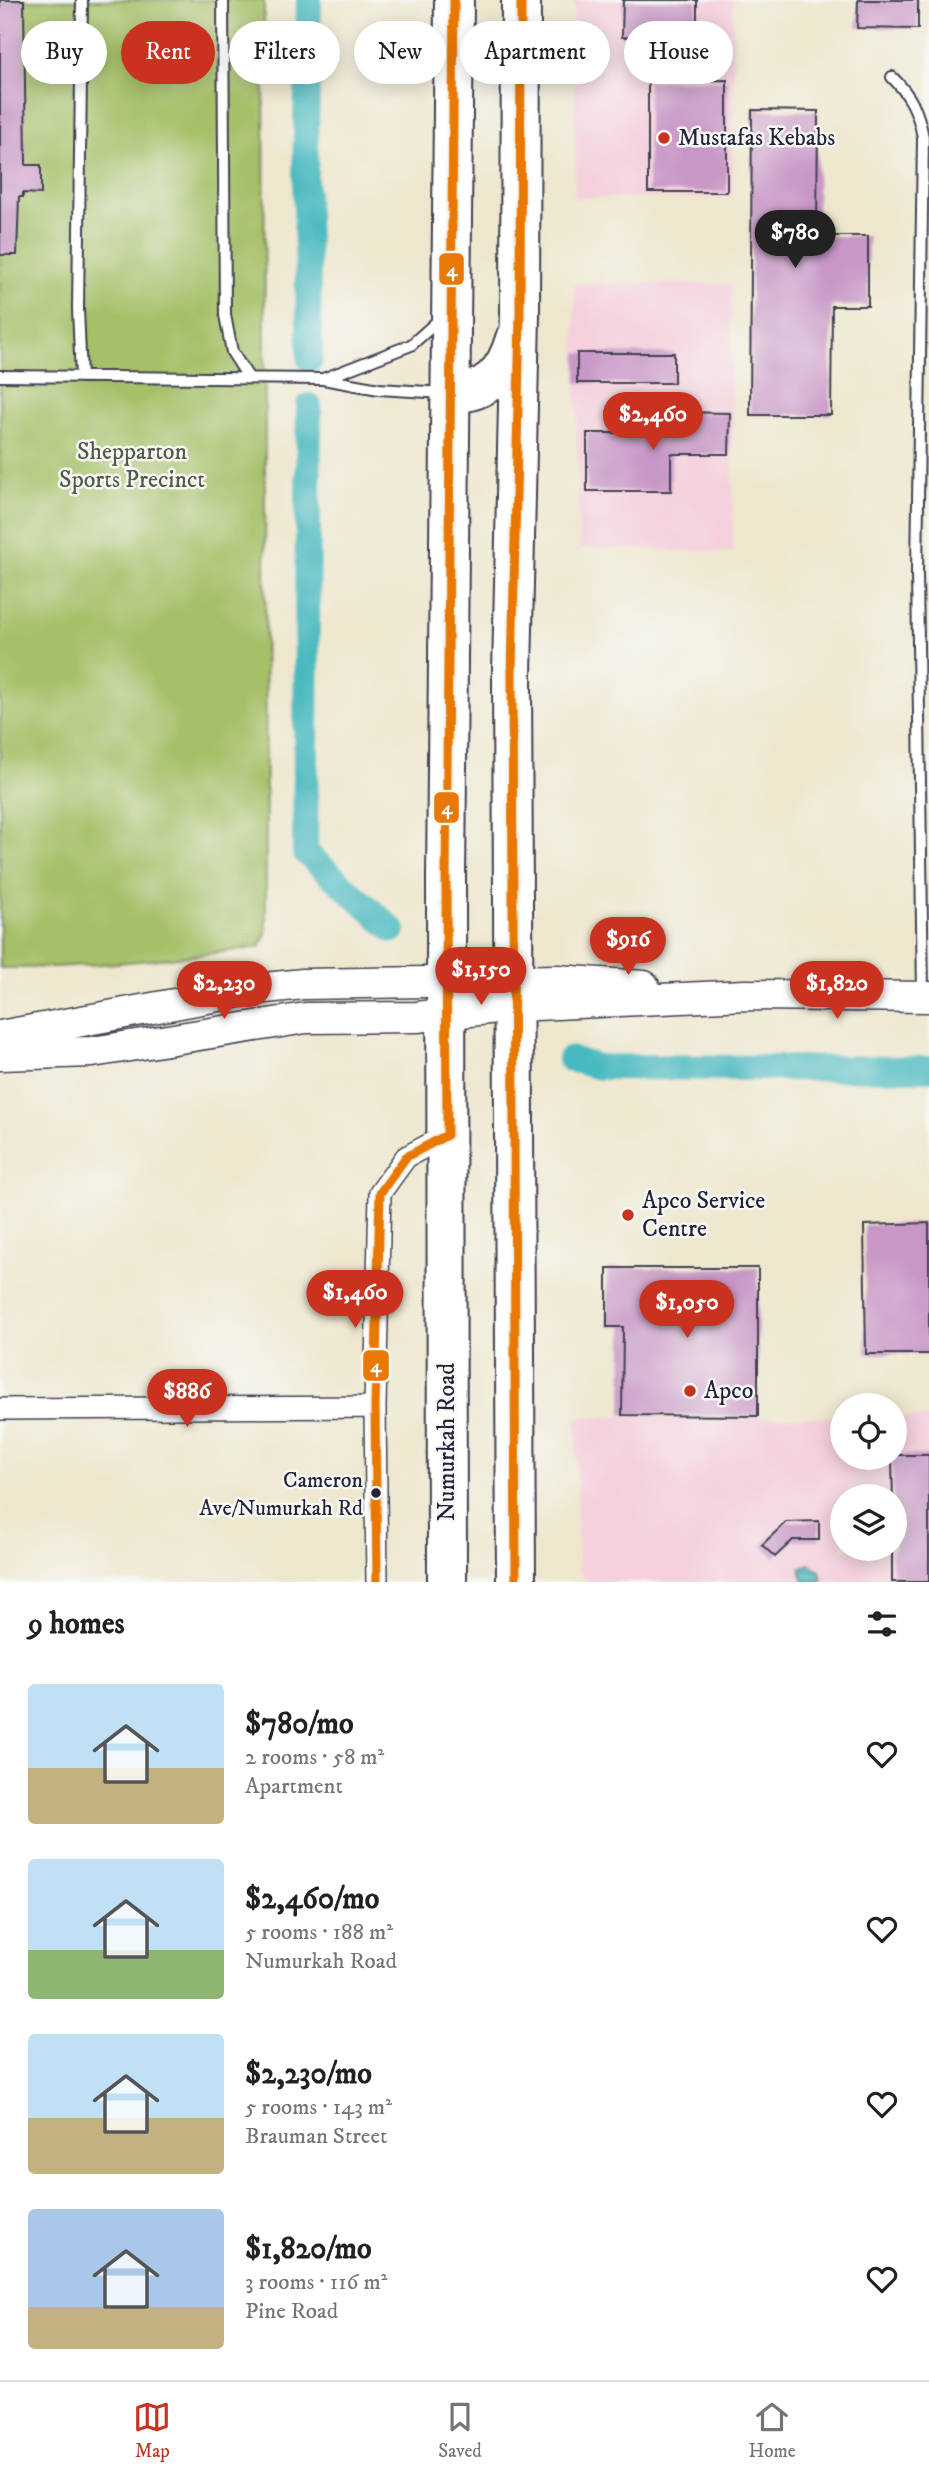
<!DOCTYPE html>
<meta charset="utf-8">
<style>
body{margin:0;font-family:"IM FELL DW Pica",serif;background:#f2f2f2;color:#202124;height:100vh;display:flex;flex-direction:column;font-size:26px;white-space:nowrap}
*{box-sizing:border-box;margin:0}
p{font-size:23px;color:#757577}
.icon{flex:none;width:38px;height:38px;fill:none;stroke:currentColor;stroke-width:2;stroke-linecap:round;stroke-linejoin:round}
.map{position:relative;height:1582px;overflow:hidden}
.panel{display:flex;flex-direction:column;background:#fff;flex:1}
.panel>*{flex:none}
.banner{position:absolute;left:21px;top:21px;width:887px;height:63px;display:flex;gap:14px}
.controls{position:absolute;left:830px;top:1393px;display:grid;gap:14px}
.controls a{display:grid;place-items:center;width:77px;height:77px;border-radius:50%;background:#fff;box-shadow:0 4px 18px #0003;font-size:35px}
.price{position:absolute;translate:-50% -60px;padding:0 16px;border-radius:24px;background:#c8321e;color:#fff;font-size:23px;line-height:46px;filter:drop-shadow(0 2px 4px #0008)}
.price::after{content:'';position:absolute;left:50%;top:42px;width:21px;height:16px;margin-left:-10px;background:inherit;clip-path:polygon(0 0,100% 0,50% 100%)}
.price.on{background:#222;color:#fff}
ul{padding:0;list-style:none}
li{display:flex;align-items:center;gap:21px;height:175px;padding:0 28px}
li span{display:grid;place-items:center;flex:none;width:196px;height:140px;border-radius:7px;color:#555}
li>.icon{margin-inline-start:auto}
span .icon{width:84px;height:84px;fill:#fffc;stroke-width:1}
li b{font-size:30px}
h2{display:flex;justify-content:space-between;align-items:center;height:84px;padding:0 28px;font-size:30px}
.chip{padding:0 24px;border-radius:32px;background:#fff;box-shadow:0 4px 18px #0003;font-size:24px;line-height:63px}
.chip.on{background:#c8321e;color:#fff}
.tabs{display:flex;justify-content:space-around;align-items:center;height:98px;border-top:2px solid #e0e0e0;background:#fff;font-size:19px;color:#757577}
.tabs a{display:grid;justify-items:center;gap:4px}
.tabs .on{color:#c8321e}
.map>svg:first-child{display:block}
</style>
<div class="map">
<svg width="929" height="1582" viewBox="0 0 929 1582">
<defs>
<pattern id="water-rules" width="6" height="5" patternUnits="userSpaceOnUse" patternTransform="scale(1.75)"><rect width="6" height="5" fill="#4ab9c0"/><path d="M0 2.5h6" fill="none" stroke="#3d969d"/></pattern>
</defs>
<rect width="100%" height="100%" fill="#f6f6f2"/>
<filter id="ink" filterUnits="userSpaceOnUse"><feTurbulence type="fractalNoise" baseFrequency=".0143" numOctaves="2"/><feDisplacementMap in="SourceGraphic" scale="14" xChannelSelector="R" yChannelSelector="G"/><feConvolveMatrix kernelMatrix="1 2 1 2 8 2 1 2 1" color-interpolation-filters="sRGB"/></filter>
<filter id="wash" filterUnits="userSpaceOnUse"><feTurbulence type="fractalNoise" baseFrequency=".00686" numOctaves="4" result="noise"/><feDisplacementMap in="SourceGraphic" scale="28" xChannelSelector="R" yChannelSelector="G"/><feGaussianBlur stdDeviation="1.57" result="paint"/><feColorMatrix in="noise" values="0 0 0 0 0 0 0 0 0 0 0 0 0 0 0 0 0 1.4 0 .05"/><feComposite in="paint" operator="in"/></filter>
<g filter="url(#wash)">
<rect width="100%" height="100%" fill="#eee7ce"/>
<path fill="#f4cfdc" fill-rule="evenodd" d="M 574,0 L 733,0 L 733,198 L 575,198 Z
M 574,283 L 731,284 L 733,552 L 579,548 Z
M 576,1417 L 842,1417 L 842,1458 L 894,1458 L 894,1417 L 929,1417 L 929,1582 L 588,1582 L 578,1570 ZM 842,1496 L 894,1496 L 894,1549 L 842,1549 Z"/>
<path fill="#a5c067" stroke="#647151" stroke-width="2" d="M 0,0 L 264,0 L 266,933 L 260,947 C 173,959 88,968 0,968 Z"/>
<path fill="url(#water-rules)" stroke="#366e7e" stroke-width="2" d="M 810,1564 L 820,1571 L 822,1582 L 804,1582 L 800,1569 Z"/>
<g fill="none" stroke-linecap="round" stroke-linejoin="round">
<path stroke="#4ab9c0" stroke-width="26" d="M 309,0 L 305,176 L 310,360
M 309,406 L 305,852 L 393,930
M 570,1059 L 599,1067 L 929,1069"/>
</g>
<g id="blocks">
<path fill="#c897c6" d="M 0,0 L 24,0 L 26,165 L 41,165 L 41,194 L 23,193 L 23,197 L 19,197 L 17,255 L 0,255 Z
M 623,0 L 697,0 L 697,38 L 622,37 Z
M 858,0 L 918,0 L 918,29 L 857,28 Z
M 727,80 L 727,192 L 648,192 L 648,81 Z
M 752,110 L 818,111 L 817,236 L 868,236 L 868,306 L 832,306 L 831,415 L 750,415 Z
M 577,353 L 674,353 L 674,383 L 577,383 Z
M 672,412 L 730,413 L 729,454 L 671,454 L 671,491 L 587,491 L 587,433 L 671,433 Z
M 929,1223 L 929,1354 L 866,1354 L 864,1225 Z
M 607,1268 L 758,1268 L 758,1416 L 622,1415 L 623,1327 L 607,1327 Z
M 894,1455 L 929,1455 L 929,1582 L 892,1582 L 892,1549 L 894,1549 L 892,1458 Z
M 819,1521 L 819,1540 L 793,1540 L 775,1557 L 762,1545 L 786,1522 Z"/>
</g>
</g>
<g filter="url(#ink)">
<use href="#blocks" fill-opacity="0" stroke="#414051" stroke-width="2"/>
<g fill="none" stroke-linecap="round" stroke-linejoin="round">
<defs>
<path id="lane" d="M 223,0 L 225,315 L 232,352 L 248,377
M 892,77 C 911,96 918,111 923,137 L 917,574 L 923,994
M 0,376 L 323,379 L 379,389 L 444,393
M 81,377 L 78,309 L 82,0
M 323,379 L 411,345 L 440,319"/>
<path id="street" d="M 0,1409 L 375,1407
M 377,1582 L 375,1407 L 380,1193 L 406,1157 L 447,1135"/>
<path id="secondary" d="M 0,1036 L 256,989 L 303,984 L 557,980 L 644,986
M 0,1055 L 92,1052 L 306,1018 L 417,1017 L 514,1006 L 745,995 L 929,997"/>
<path id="highway" d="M 451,394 C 488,392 505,373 515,339
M 447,1582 L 446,879 L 454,0
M 516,1582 L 512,673 L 520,316 L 521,0"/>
</defs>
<use href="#lane" stroke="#414051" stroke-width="14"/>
<use href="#street" stroke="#414051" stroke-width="24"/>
<use href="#secondary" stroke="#414051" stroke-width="33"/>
<use href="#highway" stroke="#414051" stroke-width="42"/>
<use href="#lane" stroke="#fff" stroke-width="10"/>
<use href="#street" stroke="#fff" stroke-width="21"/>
<use href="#secondary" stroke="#fff" stroke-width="30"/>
<use href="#highway" stroke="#fff" stroke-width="38"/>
<defs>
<path id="bus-1" d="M 377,1582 L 375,1407 L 380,1193 L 406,1157 L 447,1135 L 446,879 L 454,0
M 516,1582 L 512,673 L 520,316 L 521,0"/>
</defs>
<use href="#bus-1" stroke="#f6f6f2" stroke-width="14"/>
<use href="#bus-1" stroke="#e97806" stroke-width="9"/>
</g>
</g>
<g fill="#c8321e" stroke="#f6f6f2" stroke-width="2.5">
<circle cx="664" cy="138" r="7"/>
<circle cx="628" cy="1215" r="7"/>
<circle cx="690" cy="1391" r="7"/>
</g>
<circle fill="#22223b" stroke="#f6f6f2" stroke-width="2.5" cx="376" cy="1493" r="6"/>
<g text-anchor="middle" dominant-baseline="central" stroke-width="5" stroke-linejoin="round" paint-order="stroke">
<g font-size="22" fill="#22223b" stroke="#f6f6f2" text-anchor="end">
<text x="363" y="1480">Cameron<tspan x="363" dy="28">Ave/Numurkah Rd</tspan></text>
</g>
<g font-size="24" fill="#22223b" stroke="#f6f6f2" text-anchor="start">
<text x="678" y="138">Mustafas Kebabs</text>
<text x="642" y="1201">Apco Service<tspan x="642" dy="28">Centre</tspan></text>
<text x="704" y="1391">Apco</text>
</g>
<g font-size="24" fill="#50594a" stroke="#f6f6f2">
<text x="132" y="452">Shepparton<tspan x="132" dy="28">Sports Precinct</tspan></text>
</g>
<g font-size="24" fill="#22223b" stroke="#f6f6f2">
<text transform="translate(447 1442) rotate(-90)">Numurkah Road</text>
</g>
</g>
<g stroke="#f6f6f2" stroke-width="2.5">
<rect x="438" y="252" width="27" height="34" rx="7" fill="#e97806"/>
<rect x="433" y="791" width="27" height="33" rx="7" fill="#e97806"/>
<rect x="362" y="1349" width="28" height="33" rx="7" fill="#e97806"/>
</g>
<g font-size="19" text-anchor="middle" font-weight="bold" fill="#fff">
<text x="452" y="276">4</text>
<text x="447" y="814">4</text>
<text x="376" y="1372">4</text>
</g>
</svg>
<div class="controls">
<a><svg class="icon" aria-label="locate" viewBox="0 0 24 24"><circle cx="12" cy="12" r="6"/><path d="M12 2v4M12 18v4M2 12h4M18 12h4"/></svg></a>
<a><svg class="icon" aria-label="layers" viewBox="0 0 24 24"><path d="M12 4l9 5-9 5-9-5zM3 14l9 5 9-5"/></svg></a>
</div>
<b class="price on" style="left:795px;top:270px">$780</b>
<b class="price" style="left:653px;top:452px">$2,460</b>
<b class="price" style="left:628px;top:977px">$916</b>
<b class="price" style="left:481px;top:1007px">$1,150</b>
<b class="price" style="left:224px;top:1021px">$2,230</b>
<b class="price" style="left:837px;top:1021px">$1,820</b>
<b class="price" style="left:355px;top:1330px">$1,460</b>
<b class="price" style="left:687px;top:1340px">$1,050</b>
<b class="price" style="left:187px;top:1429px">$886</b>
<div class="banner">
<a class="chip">Buy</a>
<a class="chip on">Rent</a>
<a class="chip">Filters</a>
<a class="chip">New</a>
<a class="chip">Apartment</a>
<a class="chip">House</a>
</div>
</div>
<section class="panel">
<h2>9 homes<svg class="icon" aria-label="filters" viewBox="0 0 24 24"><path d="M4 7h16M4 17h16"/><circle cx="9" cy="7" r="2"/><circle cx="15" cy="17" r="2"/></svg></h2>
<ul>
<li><span style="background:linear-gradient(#bfe0f5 60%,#c2b280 0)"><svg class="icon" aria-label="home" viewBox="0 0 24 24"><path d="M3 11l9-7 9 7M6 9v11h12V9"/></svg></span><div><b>$780/mo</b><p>2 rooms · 58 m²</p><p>Apartment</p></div><svg class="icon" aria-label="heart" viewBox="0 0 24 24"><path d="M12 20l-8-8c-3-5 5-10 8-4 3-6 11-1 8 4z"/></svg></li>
<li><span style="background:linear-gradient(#bfe0f5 65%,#8fb573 0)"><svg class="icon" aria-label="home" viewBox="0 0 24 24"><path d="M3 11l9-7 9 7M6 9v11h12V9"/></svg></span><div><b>$2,460/mo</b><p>5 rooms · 188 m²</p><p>Numurkah Road</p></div><svg class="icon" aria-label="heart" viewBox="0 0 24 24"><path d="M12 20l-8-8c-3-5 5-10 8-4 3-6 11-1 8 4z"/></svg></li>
<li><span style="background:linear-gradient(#bfe0f5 60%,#c2b280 0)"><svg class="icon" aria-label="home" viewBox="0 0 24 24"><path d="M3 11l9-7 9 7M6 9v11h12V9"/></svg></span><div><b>$2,230/mo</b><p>5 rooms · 143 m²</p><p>Brauman Street</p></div><svg class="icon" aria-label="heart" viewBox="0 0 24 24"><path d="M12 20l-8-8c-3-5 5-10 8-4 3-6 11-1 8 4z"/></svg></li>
<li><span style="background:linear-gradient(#a9c7e8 70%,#c2b280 0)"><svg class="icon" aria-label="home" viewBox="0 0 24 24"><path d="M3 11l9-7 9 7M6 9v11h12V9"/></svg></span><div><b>$1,820/mo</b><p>3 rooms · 116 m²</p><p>Pine Road</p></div><svg class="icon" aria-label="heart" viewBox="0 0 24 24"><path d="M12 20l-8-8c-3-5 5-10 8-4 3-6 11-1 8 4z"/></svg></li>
</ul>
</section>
<nav class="tabs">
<a class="on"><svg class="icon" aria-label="map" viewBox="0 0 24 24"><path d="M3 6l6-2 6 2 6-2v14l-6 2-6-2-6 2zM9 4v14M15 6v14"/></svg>Map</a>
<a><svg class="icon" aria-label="saved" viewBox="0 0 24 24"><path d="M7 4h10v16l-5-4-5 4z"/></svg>Saved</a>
<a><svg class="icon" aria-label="home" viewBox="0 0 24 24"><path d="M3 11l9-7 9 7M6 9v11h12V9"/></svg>Home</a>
</nav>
